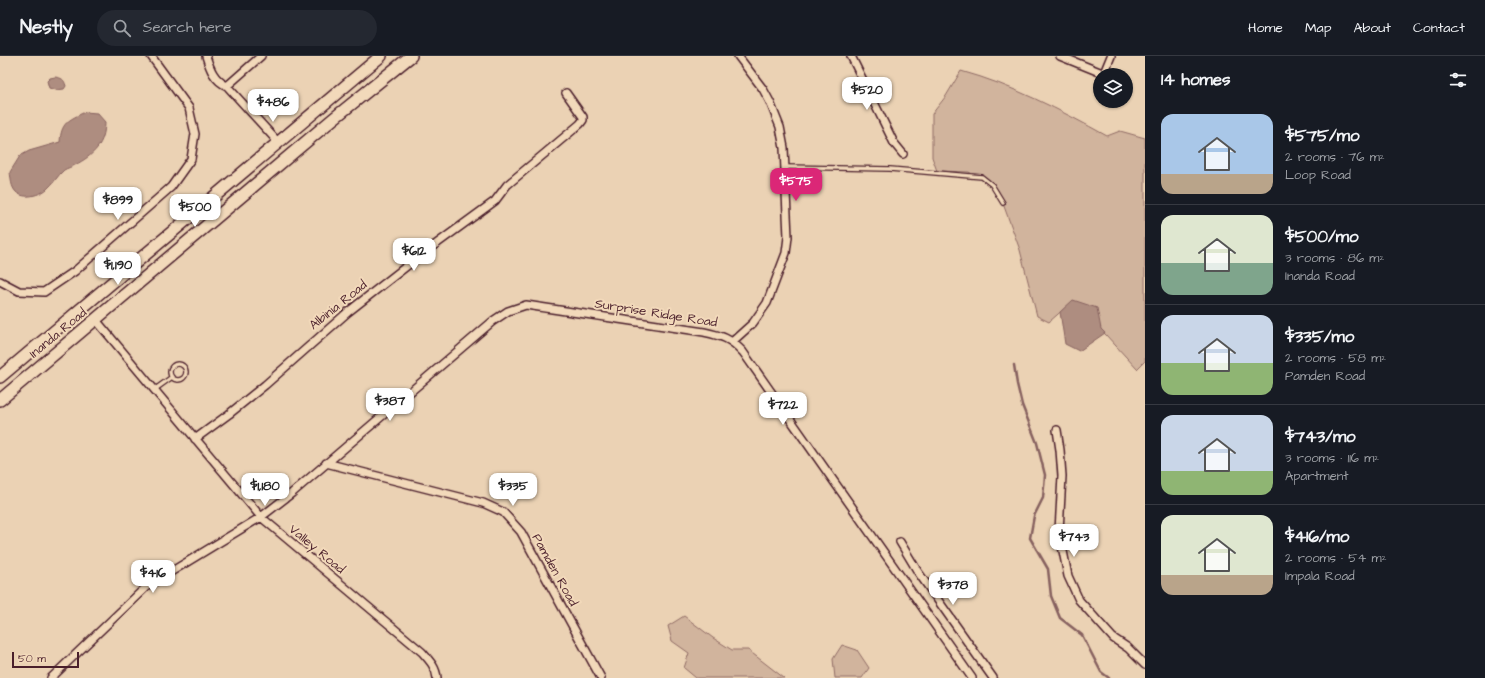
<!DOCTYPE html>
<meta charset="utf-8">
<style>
body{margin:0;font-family:"Architects Daughter",sans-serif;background:#242831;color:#f1f3f6;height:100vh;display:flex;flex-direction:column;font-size:15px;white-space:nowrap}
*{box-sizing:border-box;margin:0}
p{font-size:13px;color:#9ea1a6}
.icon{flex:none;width:22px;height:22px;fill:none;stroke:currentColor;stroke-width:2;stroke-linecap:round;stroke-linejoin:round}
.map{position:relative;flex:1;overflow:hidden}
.panel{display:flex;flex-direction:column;background:#171b24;width:340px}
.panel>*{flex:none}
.fabs{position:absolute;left:1093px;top:12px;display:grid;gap:8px}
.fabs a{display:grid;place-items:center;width:40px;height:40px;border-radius:50%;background:#171b24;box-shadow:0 1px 3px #0004;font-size:20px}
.scale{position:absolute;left:12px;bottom:10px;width:67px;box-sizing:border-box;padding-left:4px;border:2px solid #4a1f2b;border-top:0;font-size:11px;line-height:14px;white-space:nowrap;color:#4a1f2b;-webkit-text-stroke:3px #f2d9ba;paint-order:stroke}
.price{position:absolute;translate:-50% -34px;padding:0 9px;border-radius:8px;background:#fff;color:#222;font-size:13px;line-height:26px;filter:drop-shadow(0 1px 2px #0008)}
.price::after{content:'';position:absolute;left:50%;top:24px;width:12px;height:9px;margin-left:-6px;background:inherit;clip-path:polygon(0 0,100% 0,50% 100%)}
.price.selected{background:#db2777;color:#fff}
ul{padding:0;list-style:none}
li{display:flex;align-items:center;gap:12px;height:100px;padding:0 16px}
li+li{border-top:1px solid #363941}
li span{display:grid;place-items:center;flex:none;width:112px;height:80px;border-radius:12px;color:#555}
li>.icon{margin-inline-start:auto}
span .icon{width:48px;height:48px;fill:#fffc;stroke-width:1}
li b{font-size:17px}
h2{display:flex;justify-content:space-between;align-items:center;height:48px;padding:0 16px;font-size:17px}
header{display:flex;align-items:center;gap:24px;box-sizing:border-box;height:56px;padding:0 20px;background:#171b24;border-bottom:1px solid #363941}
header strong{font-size:19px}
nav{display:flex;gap:22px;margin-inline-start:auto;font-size:14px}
.search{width:280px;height:36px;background:#242831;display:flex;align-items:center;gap:10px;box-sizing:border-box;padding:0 14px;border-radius:22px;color:#9ea1a6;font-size:15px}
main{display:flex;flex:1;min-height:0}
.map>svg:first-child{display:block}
</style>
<header>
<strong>Nestly</strong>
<div class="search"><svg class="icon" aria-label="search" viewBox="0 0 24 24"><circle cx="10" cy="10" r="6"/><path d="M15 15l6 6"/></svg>Search here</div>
<nav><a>Home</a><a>Map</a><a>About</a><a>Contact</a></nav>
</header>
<main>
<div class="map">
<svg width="1145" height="622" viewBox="0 0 1145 622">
<rect width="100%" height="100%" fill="#ebd2b4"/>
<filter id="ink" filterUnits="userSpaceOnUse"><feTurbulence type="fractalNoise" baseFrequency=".025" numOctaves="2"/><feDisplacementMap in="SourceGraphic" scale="8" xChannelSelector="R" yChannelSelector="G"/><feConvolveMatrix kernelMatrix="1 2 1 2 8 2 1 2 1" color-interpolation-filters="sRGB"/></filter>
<g filter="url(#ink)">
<path fill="#d1b49d" stroke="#8e6a64" d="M 961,15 C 1012,29 1060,54 1107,80 L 1120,75 L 1145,82 L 1145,305 L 1137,313 L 1074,244 L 1049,266 L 1037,260 L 1020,194 L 998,134 L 969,116 L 937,115 L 932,101 L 932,58 L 946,40 Z
M 684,560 L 713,582 L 732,594 L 748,594 L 784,622 L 696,622 L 684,612 L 689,597 L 672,585 L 668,570 Z
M 842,589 L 857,594 L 869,612 L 862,622 L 835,622 L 833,603 Z"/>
<path fill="#ae8d80" stroke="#86615e" d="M 55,21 C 62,22 64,23 66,30 L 64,33 L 56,34 L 49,32 L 47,25 L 50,22 Z
M 85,56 L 97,57 L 105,66 C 105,88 94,99 75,109 C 72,111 67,112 64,114 C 58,119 54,127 47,133 C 40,139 24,144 16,136 C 11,131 11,123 10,116 L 20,100 L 29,95 L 60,86 C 61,67 68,64 85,56 Z
M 1073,244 L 1097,252 L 1101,273 L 1105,277 L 1079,295 L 1065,288 L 1060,256 Z"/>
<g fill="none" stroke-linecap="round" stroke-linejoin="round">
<path stroke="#86615e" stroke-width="2.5" d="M 1014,309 L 1017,328 L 1022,349 L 1037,387 L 1045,419 L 1043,442 L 1034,460 L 1030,482 L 1048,513 L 1051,540 L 1060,562 L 1082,579 L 1101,616 L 1109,622"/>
<defs>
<path id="service" d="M 785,111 L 890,113 L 982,121 L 992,129 L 1003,147
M170 316a8 8 0 1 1 16 0a8 8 0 1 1-16 0Z
M 154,334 L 172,321"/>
<path id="minor" d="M 206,0 C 210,13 214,24 227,30 L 278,86
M 851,0 L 894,87 L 903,98
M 1060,0 L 1107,19
M 1104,17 L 1111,0
M 227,30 L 261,0
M 0,225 L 19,235 L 44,236 L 75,215 L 171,131 L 191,103 L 195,78 L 189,52 L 151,0
M 96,264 L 261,461 L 422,596 C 429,604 436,611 437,622
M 733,285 L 753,267 L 767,247 L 786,197 L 788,181 L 784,92 L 780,71 L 770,46 L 763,33 L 738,0
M 1057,374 L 1060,394 L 1062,420 L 1059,475 L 1068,520 L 1079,544 L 1113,582 L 1128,592 L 1145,609
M 195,383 L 229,358 L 265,329 L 348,256 L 417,202 L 495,145 L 507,129 L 580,68 L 583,64 L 583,61 L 566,37
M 326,407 L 483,447 L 503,456 L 521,476 L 601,622
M 900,486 L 918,516 L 993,622
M 51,622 L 146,531 L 261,461 L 292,437 L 493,265 L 508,255 L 526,249 L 704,276 C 722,280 730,282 743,296 L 972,622"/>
<path id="secondary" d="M 0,321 L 381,0
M 0,344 L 333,63 L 411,0"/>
</defs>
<use href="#service" stroke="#4a1f2b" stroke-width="6"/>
<use href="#minor" stroke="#4a1f2b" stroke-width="10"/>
<use href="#secondary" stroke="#4a1f2b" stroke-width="14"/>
<use href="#service" stroke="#f2d9ba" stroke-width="3.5"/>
<use href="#minor" stroke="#f2d9ba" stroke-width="7"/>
<use href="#secondary" stroke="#f2d9ba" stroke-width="11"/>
</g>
</g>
<g text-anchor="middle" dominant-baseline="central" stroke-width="4" stroke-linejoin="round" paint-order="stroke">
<g font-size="13" fill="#4a1f2b" stroke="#f2d9ba">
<text transform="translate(338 249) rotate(-39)">Albinia Road</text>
<text transform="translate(656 257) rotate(9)">Surprise Ridge Road</text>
<text transform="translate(58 277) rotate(-40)">Inanda Road</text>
<text transform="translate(317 493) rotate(40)">Valley Road</text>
<text transform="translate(555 514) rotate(61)">Pamden Road</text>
</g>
</g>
</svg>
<div class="fabs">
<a><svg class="icon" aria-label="layers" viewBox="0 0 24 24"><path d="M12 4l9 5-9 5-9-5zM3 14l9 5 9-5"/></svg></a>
</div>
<div class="scale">50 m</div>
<b class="price" style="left:867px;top:55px">$520</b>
<b class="price" style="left:273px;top:67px">$486</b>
<b class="price selected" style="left:796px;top:146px">$575</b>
<b class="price" style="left:118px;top:165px">$899</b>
<b class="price" style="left:195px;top:172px">$500</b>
<b class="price" style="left:414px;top:216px">$612</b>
<b class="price" style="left:118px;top:230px">$1,190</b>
<b class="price" style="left:390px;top:366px">$387</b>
<b class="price" style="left:783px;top:370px">$722</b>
<b class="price" style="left:265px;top:451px">$1,180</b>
<b class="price" style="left:513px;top:451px">$335</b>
<b class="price" style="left:1074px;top:502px">$743</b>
<b class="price" style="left:153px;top:538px">$416</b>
<b class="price" style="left:953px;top:550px">$378</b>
</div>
<section class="panel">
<h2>14 homes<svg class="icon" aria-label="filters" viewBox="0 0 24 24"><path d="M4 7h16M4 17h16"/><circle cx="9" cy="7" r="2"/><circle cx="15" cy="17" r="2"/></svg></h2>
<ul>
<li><span style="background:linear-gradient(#a9c7e8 75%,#b9a48a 0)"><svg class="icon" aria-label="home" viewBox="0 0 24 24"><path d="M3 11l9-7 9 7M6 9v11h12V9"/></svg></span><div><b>$575/mo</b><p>2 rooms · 76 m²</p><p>Loop Road</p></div></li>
<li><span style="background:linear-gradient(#dfe7d0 60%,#7fa58c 0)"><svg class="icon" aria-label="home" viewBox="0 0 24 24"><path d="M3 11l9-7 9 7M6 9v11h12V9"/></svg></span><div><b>$500/mo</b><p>3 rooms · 86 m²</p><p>Inanda Road</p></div></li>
<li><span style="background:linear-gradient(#c9d6e8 60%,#8fb573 0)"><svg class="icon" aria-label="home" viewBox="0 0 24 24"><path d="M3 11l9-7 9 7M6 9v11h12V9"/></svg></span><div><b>$335/mo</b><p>2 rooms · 58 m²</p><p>Pamden Road</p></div></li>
<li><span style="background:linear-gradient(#c9d6e8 70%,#8fb573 0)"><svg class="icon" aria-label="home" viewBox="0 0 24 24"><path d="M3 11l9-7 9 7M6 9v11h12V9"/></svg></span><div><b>$743/mo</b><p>3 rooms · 116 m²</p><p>Apartment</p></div></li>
<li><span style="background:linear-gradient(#dfe7d0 75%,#b9a48a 0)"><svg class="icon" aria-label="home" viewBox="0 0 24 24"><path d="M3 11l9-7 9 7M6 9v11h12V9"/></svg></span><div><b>$416/mo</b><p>2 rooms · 54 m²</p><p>Impala Road</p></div></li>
</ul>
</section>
</main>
